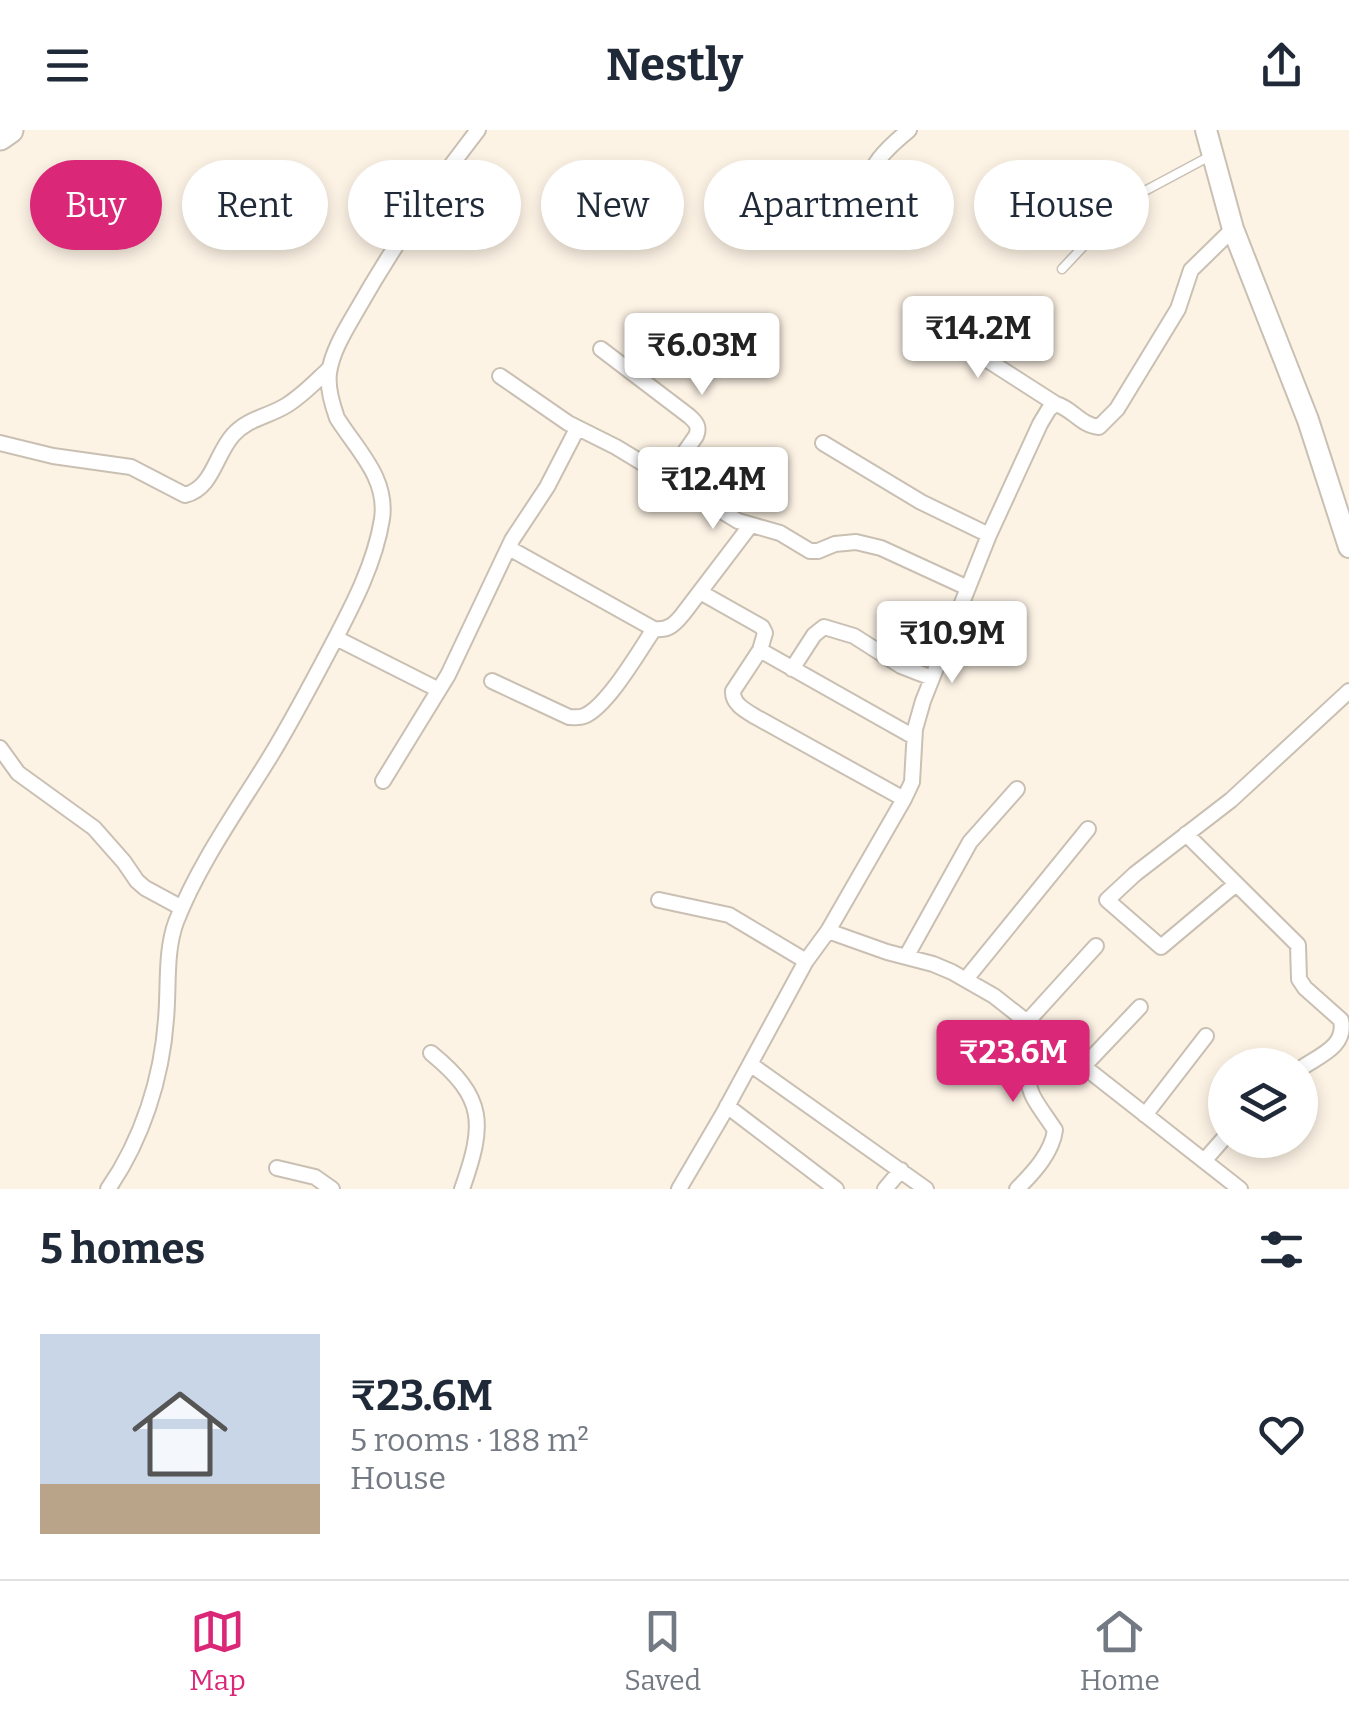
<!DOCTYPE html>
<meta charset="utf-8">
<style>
body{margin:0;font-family:Bitter,serif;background:#f6f6f7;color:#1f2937;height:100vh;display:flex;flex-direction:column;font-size:38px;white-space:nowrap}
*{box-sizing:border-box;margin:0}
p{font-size:32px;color:#747a83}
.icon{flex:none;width:55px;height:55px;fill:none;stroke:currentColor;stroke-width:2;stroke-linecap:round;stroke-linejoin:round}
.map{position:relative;height:1059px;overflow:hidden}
.sheet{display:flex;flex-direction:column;background:#fff;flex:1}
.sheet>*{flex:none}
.guide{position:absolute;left:30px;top:30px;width:1290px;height:90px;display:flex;gap:20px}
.fabs{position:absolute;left:1208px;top:918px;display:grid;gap:20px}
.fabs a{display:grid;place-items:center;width:110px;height:110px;border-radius:50%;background:#fff;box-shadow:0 5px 15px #0003;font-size:50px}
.price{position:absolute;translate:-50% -85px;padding:0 22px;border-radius:10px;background:#fff;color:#222;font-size:32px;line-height:65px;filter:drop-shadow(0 2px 5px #0008)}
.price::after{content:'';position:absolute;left:50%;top:60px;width:30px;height:22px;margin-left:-15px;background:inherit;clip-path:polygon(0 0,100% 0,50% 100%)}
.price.on{background:#db2777;color:#fff}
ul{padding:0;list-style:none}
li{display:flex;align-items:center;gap:30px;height:250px;padding:0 40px}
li+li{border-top:2px solid #e0e1e3}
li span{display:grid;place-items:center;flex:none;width:280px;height:200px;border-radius:0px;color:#555}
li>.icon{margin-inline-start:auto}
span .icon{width:120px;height:120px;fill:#fffc;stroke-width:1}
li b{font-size:42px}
h2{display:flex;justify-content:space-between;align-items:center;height:120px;padding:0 40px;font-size:42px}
.tag{padding:0 35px;border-radius:45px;background:#fff;box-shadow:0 5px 15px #0003;font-size:35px;line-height:90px}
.tag.on{background:#db2777;color:#fff}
header{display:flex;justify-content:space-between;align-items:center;height:130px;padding:0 40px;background:#fff;font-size:45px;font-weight:700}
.menu{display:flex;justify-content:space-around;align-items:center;height:140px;border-top:2px solid #e0e1e3;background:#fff;font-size:28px;color:#747a83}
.menu a{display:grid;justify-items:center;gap:5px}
.menu .on{color:#db2777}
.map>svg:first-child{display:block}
</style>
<header><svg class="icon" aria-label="menu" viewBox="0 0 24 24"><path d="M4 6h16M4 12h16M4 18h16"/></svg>Nestly<svg class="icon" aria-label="share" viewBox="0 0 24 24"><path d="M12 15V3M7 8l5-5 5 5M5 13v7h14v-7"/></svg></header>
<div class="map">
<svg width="1349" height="1059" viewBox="0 0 1349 1059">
<rect width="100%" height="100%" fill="#fdf3e5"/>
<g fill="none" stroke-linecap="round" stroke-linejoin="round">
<defs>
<path id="lane" d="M 1062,139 L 1126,71 L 1212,25"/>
<path id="street" d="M 892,88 C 884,82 873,74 869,65 C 859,42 893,13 909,0
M 925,190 L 1056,274
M 601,219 L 689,286 C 696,292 700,297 696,306 L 666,349
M 500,246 L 568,293 L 616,317 L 738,391 L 780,403 L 810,421 L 818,421 L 835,414 L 856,412 L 881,418 L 968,458
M 0,313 L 53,326 L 131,337 L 185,365 C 213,358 215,325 233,305 C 248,288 268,287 287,275 C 303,265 316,251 329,239
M 823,313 L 921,372 L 989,405
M 509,418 L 654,499 C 668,501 675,494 683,484 L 750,396
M 700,462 L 755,493 L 762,497 L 765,503 L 760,520 L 733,561 C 732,574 746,581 756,587 L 904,669
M 336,508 L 439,560
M 760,520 L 914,607
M 792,539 L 814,505 L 824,497 L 854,506 L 901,536 L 932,548
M 492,551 L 569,587 C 575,587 579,588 584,586 C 607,577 640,520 654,499
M 0,618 L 18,643 L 94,698 L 124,732 L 137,751 L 145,758 L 182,778
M 383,651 L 448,545 L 512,410 L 547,357 L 577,299
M 1186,704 L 1298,815 L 1299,849 L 1305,858 L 1341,890 C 1347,917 1318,926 1300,939
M 1236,754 L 1161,817 L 1107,770 L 1135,744 L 1231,670 L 1349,561
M 659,770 L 729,785 L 806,831
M 828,801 L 887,822 L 933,834 L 952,842 L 994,866 L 1240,1059
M 906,827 L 970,712 L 1017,659
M 966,849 L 1088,699
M 1027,892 L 1096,816
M 431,923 C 486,968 485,994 462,1059
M 750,934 L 926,1059
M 1083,937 L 1140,877
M 727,976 L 836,1059
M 1145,985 L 1206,906
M 1204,1031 L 1225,1007
M 277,1038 L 315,1047 L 332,1059
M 108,1059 C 142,1010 162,948 166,889 C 169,857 165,822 176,792 C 198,735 238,679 270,627 C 292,591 312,553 332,515 C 353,475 375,433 382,389 C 388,348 357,320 337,288 C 332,274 327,258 329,243 C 332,221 346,199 357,180 C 394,115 432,59 478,0
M 679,1059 L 723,984 L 806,831 L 828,801 L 904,669 L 912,652 L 915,599 L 923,571 L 989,405 L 1040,294 L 1049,279 L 1056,274 C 1073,279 1080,295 1099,297 L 1117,279 L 1178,179 L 1191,140 L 1233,99
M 885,1059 L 901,1040
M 1017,1059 C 1033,1043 1052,1023 1055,1000 C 1027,958 1017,955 1048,909"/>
<path id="secondary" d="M 1206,0 L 1233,99 L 1308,290 L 1349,417"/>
<path id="highway" d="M 0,7 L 10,0"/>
</defs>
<use href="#lane" stroke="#c9c0b3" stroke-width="11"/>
<use href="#street" stroke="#c9c0b3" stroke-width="18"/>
<use href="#secondary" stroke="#c9c0b3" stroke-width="24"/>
<use href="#highway" stroke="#c9c0b3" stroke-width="29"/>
<use href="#lane" stroke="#fff" stroke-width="8"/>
<use href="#street" stroke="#fff" stroke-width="14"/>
<use href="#secondary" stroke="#fff" stroke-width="20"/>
<use href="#highway" stroke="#fff" stroke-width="25"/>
</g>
</svg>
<div class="fabs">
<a><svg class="icon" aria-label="layers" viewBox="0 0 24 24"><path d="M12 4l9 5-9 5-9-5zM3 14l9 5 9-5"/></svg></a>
</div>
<b class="price" style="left:978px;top:251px">₹14.2M</b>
<b class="price" style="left:702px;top:268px">₹6.03M</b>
<b class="price" style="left:713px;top:402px">₹12.4M</b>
<b class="price" style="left:952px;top:556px">₹10.9M</b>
<b class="price on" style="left:1013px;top:975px">₹23.6M</b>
<div class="guide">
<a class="tag on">Buy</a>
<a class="tag">Rent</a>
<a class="tag">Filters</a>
<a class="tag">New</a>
<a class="tag">Apartment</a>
<a class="tag">House</a>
</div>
</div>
<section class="sheet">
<h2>5 homes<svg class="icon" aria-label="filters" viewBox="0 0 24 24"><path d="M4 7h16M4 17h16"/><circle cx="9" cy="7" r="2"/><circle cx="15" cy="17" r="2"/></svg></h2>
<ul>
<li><span style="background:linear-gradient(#c9d6e8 75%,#b9a48a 0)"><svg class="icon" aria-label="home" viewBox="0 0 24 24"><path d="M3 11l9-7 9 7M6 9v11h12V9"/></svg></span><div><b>₹23.6M</b><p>5 rooms · 188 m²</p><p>House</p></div><svg class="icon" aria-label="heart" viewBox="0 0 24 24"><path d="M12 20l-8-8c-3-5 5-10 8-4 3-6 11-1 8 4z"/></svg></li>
</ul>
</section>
<nav class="menu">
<a class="on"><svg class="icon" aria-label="map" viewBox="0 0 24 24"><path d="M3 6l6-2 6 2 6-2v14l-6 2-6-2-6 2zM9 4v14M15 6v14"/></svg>Map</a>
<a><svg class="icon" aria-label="saved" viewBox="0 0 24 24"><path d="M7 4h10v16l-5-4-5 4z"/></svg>Saved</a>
<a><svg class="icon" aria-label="home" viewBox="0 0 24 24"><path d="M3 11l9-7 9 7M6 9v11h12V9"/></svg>Home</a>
</nav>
